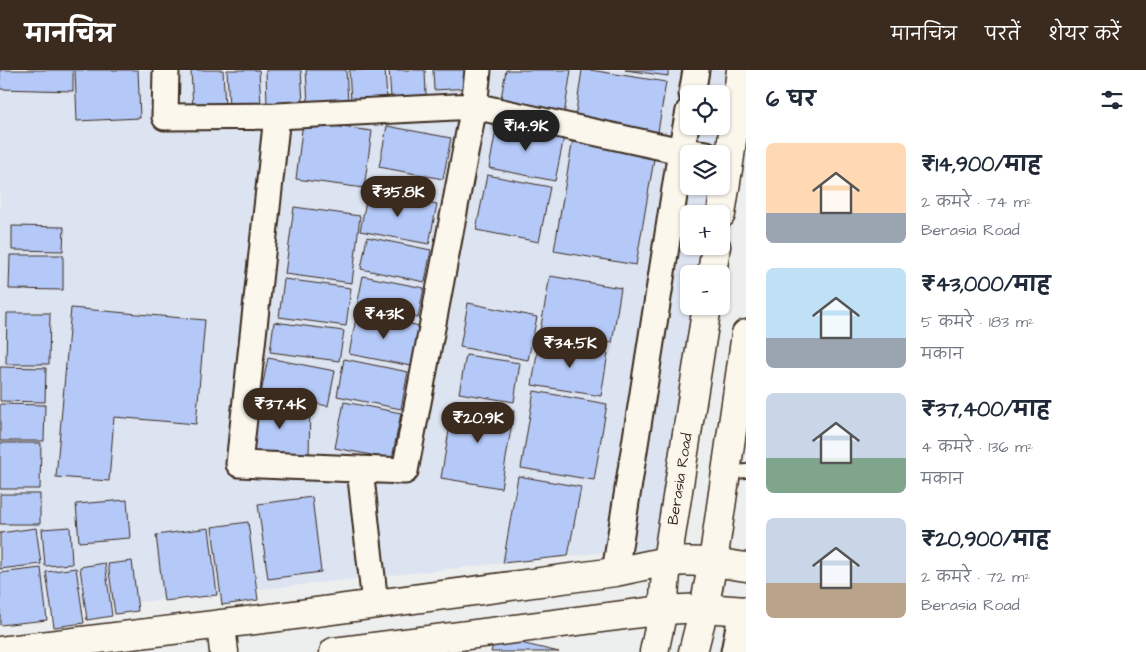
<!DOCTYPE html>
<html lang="hi">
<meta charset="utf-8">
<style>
body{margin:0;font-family:"Architects Daughter","Playpen Sans Deva",sans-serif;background:#f2f2f3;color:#1f2937;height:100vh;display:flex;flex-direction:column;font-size:19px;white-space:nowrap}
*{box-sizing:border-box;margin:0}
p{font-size:16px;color:#747a83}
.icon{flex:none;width:28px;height:28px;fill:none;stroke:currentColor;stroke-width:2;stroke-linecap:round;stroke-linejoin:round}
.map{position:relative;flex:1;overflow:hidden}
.panel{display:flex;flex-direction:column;background:#fff;width:400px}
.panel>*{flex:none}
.fabs{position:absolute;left:680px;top:15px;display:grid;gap:10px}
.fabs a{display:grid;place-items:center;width:50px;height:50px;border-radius:8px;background:#fff;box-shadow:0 1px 4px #0004;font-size:25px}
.price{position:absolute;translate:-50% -42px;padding:0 11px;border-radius:18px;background:#3b2a1e;color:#fff;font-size:16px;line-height:32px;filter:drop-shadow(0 1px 2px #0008)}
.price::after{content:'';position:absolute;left:50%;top:30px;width:15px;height:11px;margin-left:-8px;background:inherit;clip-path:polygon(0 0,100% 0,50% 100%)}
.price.on{background:#222;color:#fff}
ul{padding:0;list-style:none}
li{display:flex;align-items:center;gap:15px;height:125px;padding:0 20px}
li span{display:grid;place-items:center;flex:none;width:140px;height:100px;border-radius:8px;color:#555}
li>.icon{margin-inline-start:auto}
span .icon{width:60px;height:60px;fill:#fffc;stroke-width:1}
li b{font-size:21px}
h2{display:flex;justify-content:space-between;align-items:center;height:60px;padding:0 20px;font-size:21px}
header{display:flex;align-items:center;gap:30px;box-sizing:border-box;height:70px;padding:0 25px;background:#3b2a1e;color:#fff}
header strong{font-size:24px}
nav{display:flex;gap:28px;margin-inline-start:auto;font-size:18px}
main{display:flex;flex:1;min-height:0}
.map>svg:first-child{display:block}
</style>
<header>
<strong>मानचित्र</strong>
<nav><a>मानचित्र</a><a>परतें</a><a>शेयर करें</a></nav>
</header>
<main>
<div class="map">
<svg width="746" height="582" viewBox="0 0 746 582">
<rect width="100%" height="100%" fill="#edeeee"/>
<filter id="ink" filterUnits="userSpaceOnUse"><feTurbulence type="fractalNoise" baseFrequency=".02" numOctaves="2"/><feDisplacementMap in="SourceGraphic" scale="10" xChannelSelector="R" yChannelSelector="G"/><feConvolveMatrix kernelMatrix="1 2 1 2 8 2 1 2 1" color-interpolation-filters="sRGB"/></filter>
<g filter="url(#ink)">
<path fill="#dce3f1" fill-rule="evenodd" d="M 0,0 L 732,0 L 721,84 L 689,84 L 689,116 L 720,116 L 717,144 L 689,144 L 689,176 L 714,176 L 711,204 L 689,204 L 689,236 L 708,236 L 678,532 L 606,482 L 0,547 ZM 689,24 L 721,24 L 721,56 L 689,56 Z"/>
<path fill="#b4c9f8" stroke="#3b2a1e" d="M 0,0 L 73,0 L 73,21 L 0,19 Z
M 75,0 L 138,0 L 140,48 L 77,51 Z
M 191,0 L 223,0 L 225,37 L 193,38 Z
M 227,0 L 259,0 L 261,35 L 229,37 Z
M 266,0 L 301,0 L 303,33 L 267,35 Z
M 306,0 L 346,0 L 348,32 L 308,34 Z
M 349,0 L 385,0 L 387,29 L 351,31 Z
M 389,0 L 425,0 L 426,25 L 391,27 Z
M 433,0 L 470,0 L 471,18 L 434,20 Z
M 506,0 L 571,0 L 564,45 L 500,34 Z
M 582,0 L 590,0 L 666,12 L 657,68 L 574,55 Z
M 625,0 L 668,0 L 668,6 Z
M 303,52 L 372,61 L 364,118 L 296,109 Z
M 497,54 L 564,67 L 555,111 L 489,98 Z
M 387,56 L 451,68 L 443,109 L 379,97 Z
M 573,69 L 655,83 L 636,195 L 554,181 Z
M 487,105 L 550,117 L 539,172 L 476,160 Z
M 368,121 L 437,134 L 429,174 L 360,161 Z
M 294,137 L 360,146 L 352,213 L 285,204 Z
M 12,156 L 64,157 L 63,181 L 12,180 Z
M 367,167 L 431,180 L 425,212 L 361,199 Z
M 10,185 L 63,185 L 63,220 L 9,219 Z
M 363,206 L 424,218 L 418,248 L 357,236 Z
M 550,206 L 621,218 L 612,273 L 540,261 Z
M 284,209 L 351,218 L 346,256 L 279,247 Z
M 468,233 L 537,247 L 528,290 L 460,277 Z
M 71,238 L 205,250 L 196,354 L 114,347 L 109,411 L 56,407 Z
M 7,243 L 50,243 L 49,294 L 6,294 Z
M 357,243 L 420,256 L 411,296 L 349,284 Z
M 274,252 L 344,261 L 339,291 L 270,282 Z
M 539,271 L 608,283 L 601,326 L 532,315 Z
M 466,285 L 520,293 L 514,332 L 459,323 Z
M 268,288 L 335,301 L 328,336 L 261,323 Z
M 344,289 L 408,302 L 401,339 L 337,326 Z
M 0,297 L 46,298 L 45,332 L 0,331 Z
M 534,321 L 607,334 L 594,410 L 521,398 Z
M 454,331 L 514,341 L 501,418 L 441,408 Z
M 344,332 L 401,343 L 392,389 L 335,378 Z
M 251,333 L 310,334 L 309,388 L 250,387 Z
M 0,334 L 45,335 L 44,371 L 0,371 Z
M 0,373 L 41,373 L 40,419 L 0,419 Z
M 518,406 L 581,417 L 568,486 L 503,493 Z
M 0,424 L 40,424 L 40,454 L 0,454 Z
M 312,427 L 321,502 L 268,509 L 258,434 Z
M 127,430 L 130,468 L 79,472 L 76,434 Z
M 248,452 L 258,530 L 222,535 L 212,457 Z
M 70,457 L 72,494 L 45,496 L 42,459 Z
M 36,458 L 41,494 L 0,499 L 0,463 Z
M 209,458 L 217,525 L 164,531 L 156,465 Z
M 132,491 L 138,541 L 115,544 L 108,494 Z
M 105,493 L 112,546 L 87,550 L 80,497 Z
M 41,498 L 47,550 L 0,555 L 0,503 Z
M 76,498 L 84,553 L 54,557 L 46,502 Z
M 495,567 L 559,582 L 491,582 Z"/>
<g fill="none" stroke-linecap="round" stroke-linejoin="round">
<defs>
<path id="service" d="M 726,403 L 746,401"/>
<path id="minor" d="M 166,0 L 165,47 L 277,46 L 474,36 L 681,81 L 706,84
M 692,24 L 696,0
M 277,46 L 239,394 L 405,401 L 474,36 L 478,0
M 360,399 L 375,534
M 615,502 L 681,81 L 689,41
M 734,582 L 742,540"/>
<path id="tertiary" d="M 713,492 L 746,497
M 704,538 L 746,541"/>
<path id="secondary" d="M 221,554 L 224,582
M 0,581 L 279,547 L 615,502 L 667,491 L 713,492
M 334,582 L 663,540 L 704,538"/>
<path id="primary" d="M 721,144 L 730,86 L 741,0
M 712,204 L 716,176
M 654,582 L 663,540 L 667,491 L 707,236
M 693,582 L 704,538 L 713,492 L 746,264"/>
</defs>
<use href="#service" stroke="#3b2a1e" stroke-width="16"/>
<use href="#minor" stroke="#3b2a1e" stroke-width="29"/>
<use href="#tertiary" stroke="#3b2a1e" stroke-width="31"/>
<use href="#secondary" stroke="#3b2a1e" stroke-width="31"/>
<use href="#primary" stroke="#3b2a1e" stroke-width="31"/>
<use href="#service" stroke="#fbf7ec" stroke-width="12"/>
<use href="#minor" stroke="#fbf7ec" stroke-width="25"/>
<use href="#tertiary" stroke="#fbf7ec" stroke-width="28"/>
<use href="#secondary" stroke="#fbf7ec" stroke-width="28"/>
<use href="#primary" stroke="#fbf7ec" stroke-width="28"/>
</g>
</g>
<g text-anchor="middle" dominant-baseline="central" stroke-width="4" stroke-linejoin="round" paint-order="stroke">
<g font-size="15" fill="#3b2a1e" stroke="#fbf7ec">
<text transform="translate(680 409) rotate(-81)">Berasia Road</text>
</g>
</g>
</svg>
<div class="fabs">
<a><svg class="icon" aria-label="locate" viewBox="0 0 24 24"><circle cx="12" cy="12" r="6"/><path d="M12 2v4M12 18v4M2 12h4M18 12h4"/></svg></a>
<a><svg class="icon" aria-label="layers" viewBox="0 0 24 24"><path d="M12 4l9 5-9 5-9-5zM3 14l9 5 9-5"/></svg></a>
<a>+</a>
<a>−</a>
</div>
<b class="price on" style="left:526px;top:82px">₹14.9K</b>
<b class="price" style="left:398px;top:148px">₹35.8K</b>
<b class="price" style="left:384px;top:270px">₹43K</b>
<b class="price" style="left:570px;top:299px">₹34.5K</b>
<b class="price" style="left:280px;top:360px">₹37.4K</b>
<b class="price" style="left:478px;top:374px">₹20.9K</b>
</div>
<section class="panel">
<h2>6 घर<svg class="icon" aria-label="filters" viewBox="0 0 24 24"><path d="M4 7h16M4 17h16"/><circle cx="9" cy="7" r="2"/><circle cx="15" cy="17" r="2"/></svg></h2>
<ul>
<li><span style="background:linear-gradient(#ffd9b3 70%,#9aa5b1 0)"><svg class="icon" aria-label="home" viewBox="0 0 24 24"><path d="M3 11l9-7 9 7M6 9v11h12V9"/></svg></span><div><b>₹14,900/माह</b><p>2 कमरे · 74 m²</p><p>Berasia Road</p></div></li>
<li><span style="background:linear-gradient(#bfe0f5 70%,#9aa5b1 0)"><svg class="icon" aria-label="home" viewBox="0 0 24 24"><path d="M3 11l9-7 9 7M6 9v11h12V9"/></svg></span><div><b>₹43,000/माह</b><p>5 कमरे · 183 m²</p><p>मकान</p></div></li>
<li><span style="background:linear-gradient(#c9d6e8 65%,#7fa58c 0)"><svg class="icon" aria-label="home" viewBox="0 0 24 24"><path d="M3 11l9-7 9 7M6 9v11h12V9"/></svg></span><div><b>₹37,400/माह</b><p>4 कमरे · 136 m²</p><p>मकान</p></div></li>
<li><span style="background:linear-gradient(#c9d6e8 65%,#b9a48a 0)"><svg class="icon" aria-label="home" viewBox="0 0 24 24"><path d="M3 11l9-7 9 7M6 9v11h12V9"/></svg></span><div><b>₹20,900/माह</b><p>2 कमरे · 72 m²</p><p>Berasia Road</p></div></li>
</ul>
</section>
</main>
